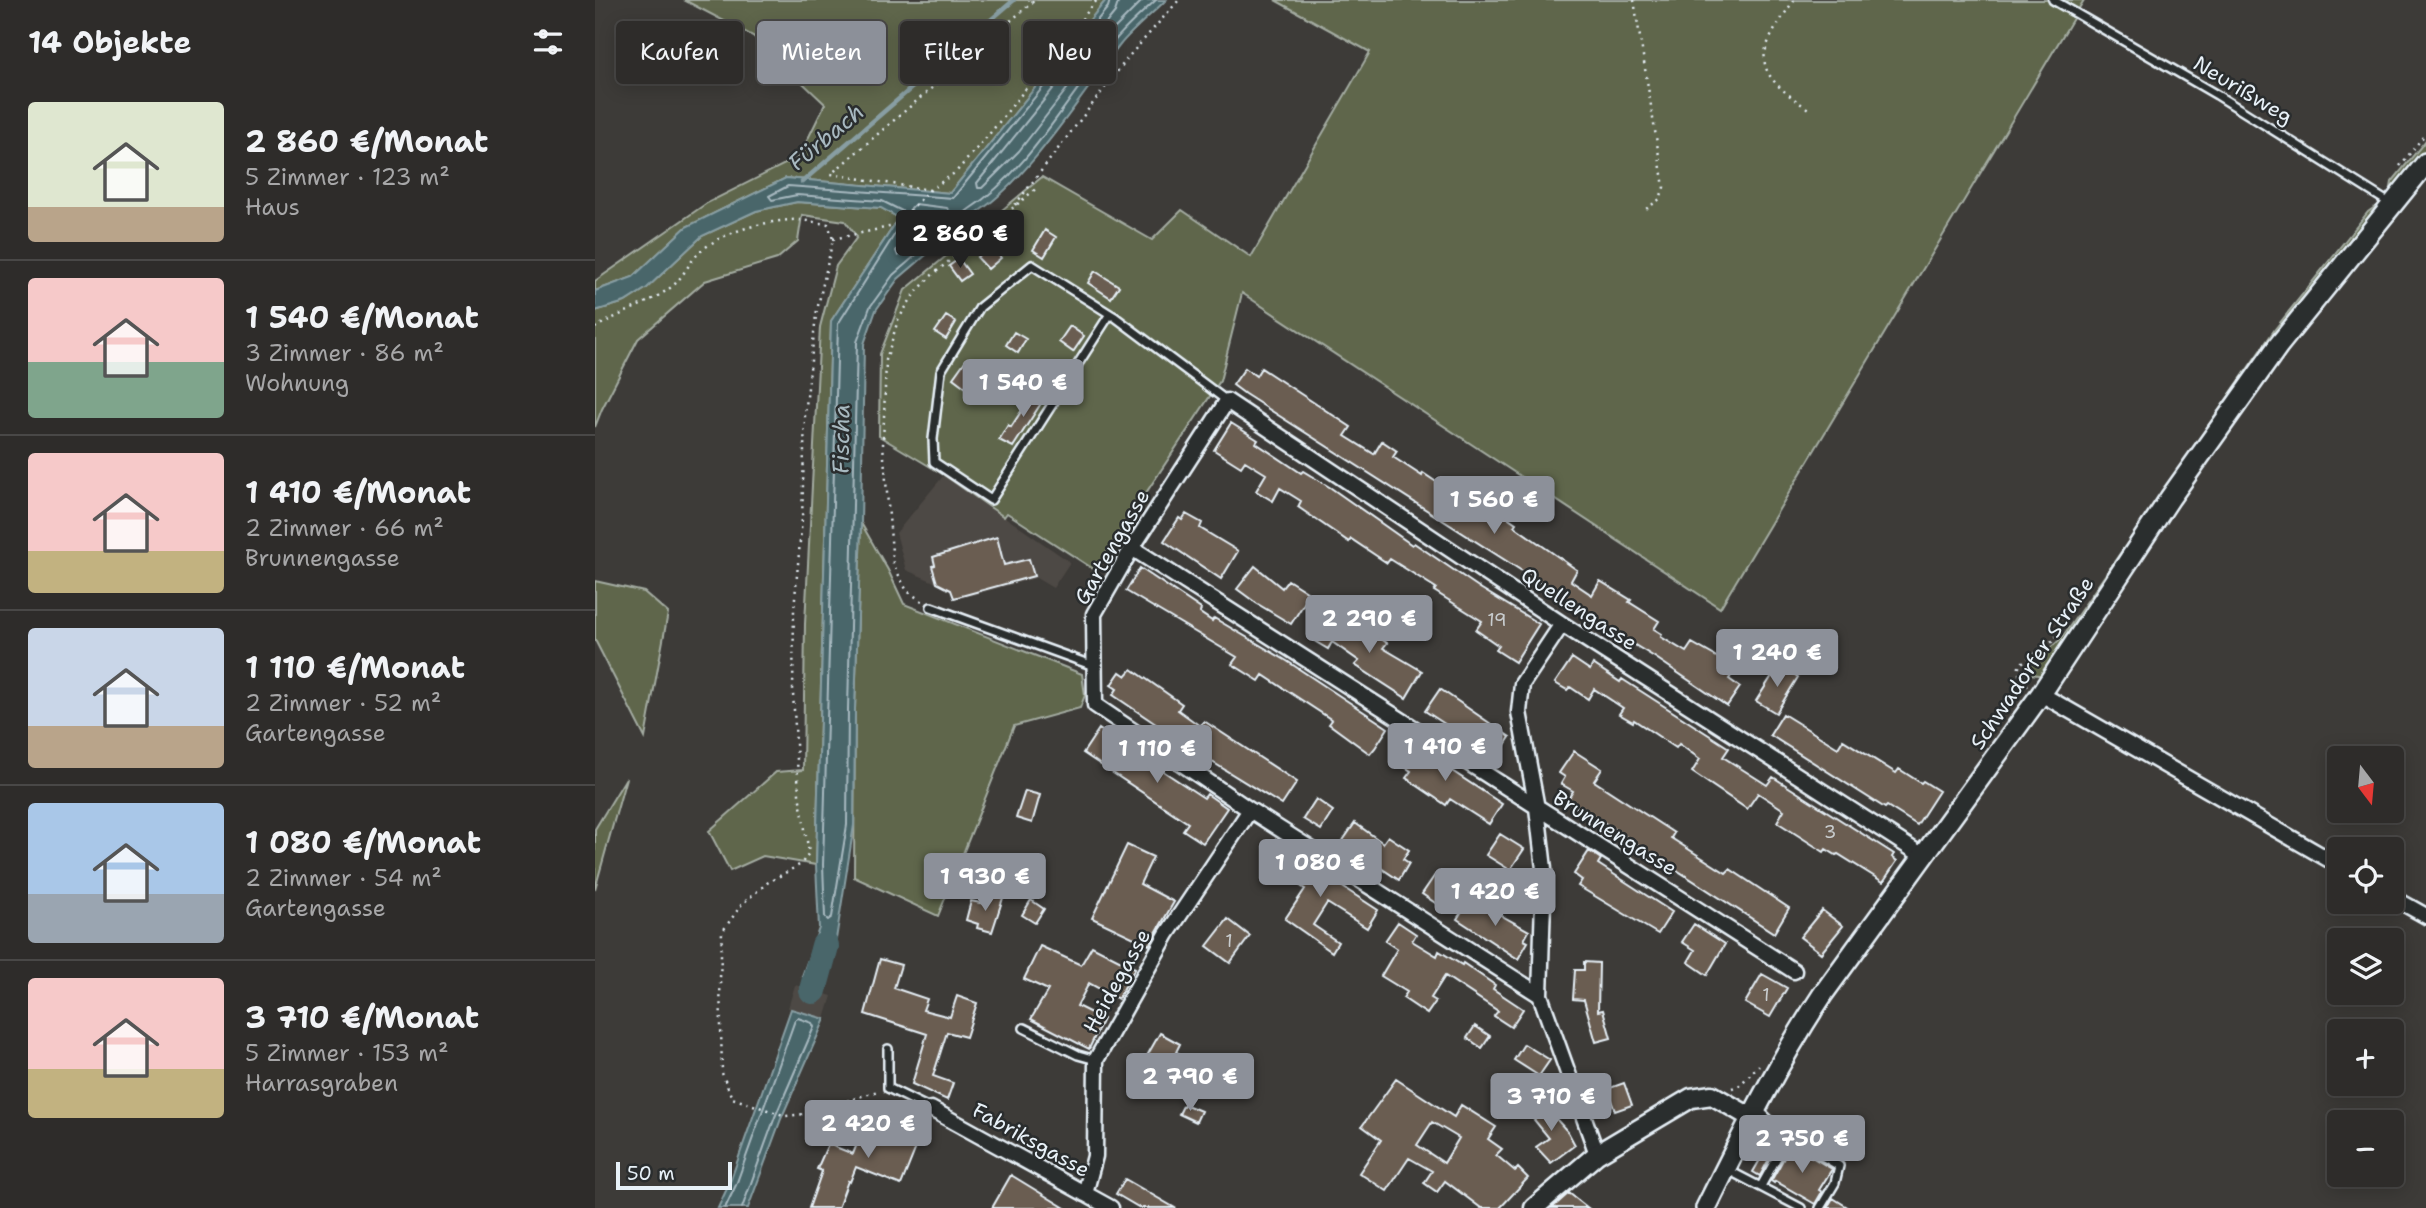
<!DOCTYPE html>
<html lang="de">
<meta charset="utf-8">
<style>
body{margin:0;font-family:"Shantell Sans",sans-serif;background:#363432;color:#f1f3f6;height:100vh;display:flex;flex-direction:column;font-size:26px;white-space:nowrap}
*{box-sizing:border-box;margin:0}
p{font-size:23px;color:#a7a7a8}
.icon{flex:none;width:38px;height:38px;fill:none;stroke:currentColor;stroke-width:2;stroke-linecap:round;stroke-linejoin:round}
.map{position:relative;flex:1;overflow:hidden}
.details{display:flex;flex-direction:column;background:#2e2c2a;width:595px}
.details>*{flex:none}
.top-card{position:absolute;left:21px;top:21px;width:665px;height:63px;display:flex;gap:14px}
.needle{width:46px;rotate:164deg}
.buttons{position:absolute;left:1732px;top:746px;display:grid;gap:14px}
.buttons a{display:grid;place-items:center;width:77px;height:77px;border-radius:7px;background:#2e2c2a;box-shadow:0 4px 18px #0003,0 0 0 2px #494847;font-size:35px}
.scale{position:absolute;left:21px;bottom:18px;width:116px;box-sizing:border-box;padding-left:7px;border:4px solid #e8f1f8;border-top:0;font-size:19px;line-height:24px;white-space:nowrap;color:#e8f1f8;-webkit-text-stroke:5px #2a2d2e;paint-order:stroke}
.price{position:absolute;translate:-50% -60px;padding:0 16px;border-radius:7px;background:#8c9099;color:#fff;font-size:23px;line-height:46px;filter:drop-shadow(0 2px 4px #0008)}
.price::after{content:'';position:absolute;left:50%;top:42px;width:21px;height:16px;margin-left:-10px;background:inherit;clip-path:polygon(0 0,100% 0,50% 100%)}
.price.selected{background:#222;color:#fff}
ul{padding:0;list-style:none}
li{display:flex;align-items:center;gap:21px;height:175px;padding:0 28px}
li+li{border-top:2px solid #494847}
li span{display:grid;place-items:center;flex:none;width:196px;height:140px;border-radius:7px;color:#555}
li>.icon{margin-inline-start:auto}
span .icon{width:84px;height:84px;fill:#fffc;stroke-width:1}
li b{font-size:30px}
h2{display:flex;justify-content:space-between;align-items:center;height:84px;padding:0 28px;font-size:30px}
.pill{padding:0 24px;border-radius:7px;background:#2e2c2a;box-shadow:0 4px 18px #0003,0 0 0 2px #494847;font-size:24px;line-height:63px}
.pill.selected{background:#8c9099;color:#fff}
main{display:flex;flex:1;min-height:0}
.map>svg:first-child{display:block}
</style>
<main>
<section class="details">
<h2>14 Objekte<svg class="icon" aria-label="filters" viewBox="0 0 24 24"><path d="M4 7h16M4 17h16"/><circle cx="9" cy="7" r="2"/><circle cx="15" cy="17" r="2"/></svg></h2>
<ul>
<li><span style="background:linear-gradient(#dfe7d0 75%,#b9a48a 0)"><svg class="icon" aria-label="home" viewBox="0 0 24 24"><path d="M3 11l9-7 9 7M6 9v11h12V9"/></svg></span><div><b>2 860 €/Monat</b><p>5 Zimmer · 123 m²</p><p>Haus</p></div></li>
<li><span style="background:linear-gradient(#f6c9c9 60%,#7fa58c 0)"><svg class="icon" aria-label="home" viewBox="0 0 24 24"><path d="M3 11l9-7 9 7M6 9v11h12V9"/></svg></span><div><b>1 540 €/Monat</b><p>3 Zimmer · 86 m²</p><p>Wohnung</p></div></li>
<li><span style="background:linear-gradient(#f6c9c9 70%,#c2b280 0)"><svg class="icon" aria-label="home" viewBox="0 0 24 24"><path d="M3 11l9-7 9 7M6 9v11h12V9"/></svg></span><div><b>1 410 €/Monat</b><p>2 Zimmer · 66 m²</p><p>Brunnengasse</p></div></li>
<li><span style="background:linear-gradient(#c9d6e8 70%,#b9a48a 0)"><svg class="icon" aria-label="home" viewBox="0 0 24 24"><path d="M3 11l9-7 9 7M6 9v11h12V9"/></svg></span><div><b>1 110 €/Monat</b><p>2 Zimmer · 52 m²</p><p>Gartengasse</p></div></li>
<li><span style="background:linear-gradient(#a9c7e8 65%,#9aa5b1 0)"><svg class="icon" aria-label="home" viewBox="0 0 24 24"><path d="M3 11l9-7 9 7M6 9v11h12V9"/></svg></span><div><b>1 080 €/Monat</b><p>2 Zimmer · 54 m²</p><p>Gartengasse</p></div></li>
<li><span style="background:linear-gradient(#f6c9c9 65%,#c2b280 0)"><svg class="icon" aria-label="home" viewBox="0 0 24 24"><path d="M3 11l9-7 9 7M6 9v11h12V9"/></svg></span><div><b>3 710 €/Monat</b><p>5 Zimmer · 153 m²</p><p>Harrasgraben</p></div></li>
</ul>
</section>
<div class="map">
<svg width="1831" height="1208" viewBox="0 0 1831 1208">
<rect width="100%" height="100%" fill="#3d3b38"/>
<filter id="ink" filterUnits="userSpaceOnUse"><feTurbulence type="fractalNoise" baseFrequency=".0143" numOctaves="2"/><feDisplacementMap in="SourceGraphic" scale="14" xChannelSelector="R" yChannelSelector="G"/><feConvolveMatrix kernelMatrix="1 2 1 2 8 2 1 2 1" color-interpolation-filters="sRGB"/></filter>
<g filter="url(#ink)">
<path fill="#4d4844" d="M 349,475 L 475,562 L 458,588 L 441,578 L 366,598 L 337,581 L 311,570 L 301,533 Z
M 200,985 L 237,996 L 230,1019 L 193,1008 Z"/>
<path fill="#5f664c" stroke="#a4aca2" stroke-width="2" d="M 89,0 L 511,0 L 355,193 L 191,178 L 91,227 L 38,277 L 0,291 L 0,281 L 112,203 L 204,157 L 230,104 L 158,36 Z
M 680,0 L 1489,0 L 1125,608 L 647,293 L 625,381 L 500,570 L 412,513 L 409,517 L 349,475 L 284,436 L 285,354 L 310,290 L 447,177 L 557,240 L 587,210 L 656,257 L 775,52 Z
M 1831,140 L 1831,153 L 1803,188 L 1796,188 L 1797,182 Z
M 202,202 L 286,208 L 304,218 L 236,321 L 221,865 L 168,856 L 135,871 L 114,831 L 181,772 L 208,770 L 210,624 L 225,327 L 241,266 L 262,237 L 250,221 L 207,215 L 203,241 L 182,259 L 110,281 L 43,339 L 7,409 L 0,427 L 0,311 L 30,302 L 52,288 L 107,236 L 161,211 Z
M 1780,207 L 1782,210 L 1450,676 L 1436,674 L 1433,668 C 1440,655 1458,649 1468,636 L 1680,329 L 1773,212 Z
M 266,523 L 293,570 L 309,604 L 487,674 L 490,695 L 485,708 L 419,726 L 343,916 L 259,877 L 260,709 Z
M 0,581 L 49,592 L 73,613 L 50,738 L 0,640 Z
M 31,778 L 0,889 L 0,829 Z
M 1165,1126 L 1168,1128 L 1169,1132 L 1156,1154 L 1150,1152 L 1161,1129 Z"/>
<path fill="#48666b" stroke="#889ea3" stroke-width="2" d="M 511,0 L 571,0 C 556,15 538,29 525,45 C 485,96 432,183 378,215 L 303,279 L 281,310 L 269,344 L 266,523 L 260,709 L 259,825 L 239,952 L 225,981 L 207,976 L 224,928 L 221,865 L 236,321 L 304,218 L 286,208 L 202,202 L 161,211 L 107,236 L 52,288 L 30,302 L 0,311 L 0,291 L 38,277 L 91,227 L 191,178 L 355,193 Z
M 196,1009 L 230,1019 L 186,1119 L 153,1208 L 123,1208 L 135,1182 Z"/>
<g fill="none" stroke-linecap="round" stroke-linejoin="round">
<path stroke="#a8b9c0" stroke-width="2" d="M 515,0 L 513,7 L 358,198 L 193,186 L 174,196 L 177,200 L 202,195 L 287,201 L 307,211 L 310,218 L 243,324 L 228,865 L 230,917 L 233,920 L 237,917 L 252,825 L 253,709 L 262,342 L 275,307 L 298,275 L 373,210 C 436,170 474,93 522,38 C 534,24 548,12 561,0
M 524,0 L 520,12 L 382,183 L 383,188 L 387,188 L 424,151 L 516,32 L 548,0
M 320,204 L 352,208 L 355,212 L 303,256 L 301,251 L 318,224 L 316,208 Z
M 130,1208 L 141,1185 L 200,1020 L 203,1018 L 217,1023 L 219,1027 L 180,1117 L 147,1208"/>
<path stroke="#889ea3" stroke-width="4.5" d="M 207,182 L 419,0"/>
<path stroke="#48666b" stroke-width="28" d="M 218,990 L 230,946"/>
</g>
<path fill="#6a5d51" stroke="#e8f1f8" stroke-width="2" fill-rule="evenodd" d="M 450,230 L 461,237 L 449,257 L 438,250 Z
M 396,246 L 406,258 L 393,269 L 382,257 Z
M 364,259 L 375,274 L 365,281 L 354,266 Z
M 500,271 L 524,286 L 516,298 L 493,283 Z
M 351,316 L 361,322 L 351,339 L 340,332 Z
M 475,326 L 489,336 L 478,352 L 464,342 Z
M 419,332 L 431,339 L 423,353 L 411,345 Z
M 371,360 L 383,369 L 370,387 L 358,378 Z
M 650,368 L 661,376 L 666,368 L 756,427 L 750,436 L 779,454 L 787,441 L 802,451 L 798,457 L 827,476 L 828,473 L 896,519 L 902,510 L 921,523 L 919,526 L 982,570 L 976,581 L 997,595 L 1005,581 L 1036,600 L 1034,602 L 1064,621 L 1059,629 L 1067,634 L 1066,637 L 1091,652 L 1097,643 L 1141,668 L 1134,679 L 1145,687 L 1132,706 L 1061,658 L 986,612 L 987,611 L 949,585 L 650,394 L 638,385 Z
M 442,387 L 452,394 L 418,447 L 404,440 L 413,425 L 416,427 Z
M 636,423 L 663,440 L 661,443 L 706,473 L 708,471 L 736,488 L 817,545 L 819,543 L 885,588 L 944,624 L 920,662 L 901,650 L 904,646 L 881,630 L 887,621 L 839,591 L 841,588 L 795,559 L 792,563 L 756,539 L 754,542 L 703,507 L 706,501 L 685,488 L 678,501 L 661,491 L 671,474 L 650,461 L 646,467 L 619,450 Z
M 591,514 L 607,523 L 605,528 L 643,551 L 626,579 L 569,541 L 584,518 L 587,520 Z
M 402,537 L 409,565 L 434,559 L 439,576 L 359,598 L 356,590 L 342,583 L 337,566 L 340,565 L 338,557 Z
M 660,566 L 687,588 L 693,580 L 715,594 L 696,624 L 661,603 L 642,589 Z
M 545,568 L 606,609 L 605,613 L 617,621 L 619,618 L 692,661 L 793,728 L 780,748 L 775,754 L 734,724 L 737,720 L 668,675 L 664,681 L 637,664 L 642,657 L 531,591 Z
M 731,615 L 764,635 L 769,627 L 792,643 L 788,648 L 827,671 L 811,698 L 760,665 L 764,661 L 737,642 L 733,649 L 716,639 Z
M 977,658 L 995,670 L 998,664 L 1025,682 L 1027,679 L 1134,748 L 1128,757 L 1172,785 L 1178,777 L 1299,854 L 1297,857 L 1302,861 L 1288,882 L 1243,854 L 1241,855 L 1231,849 L 1229,852 L 1182,822 L 1189,810 L 1163,793 L 1152,809 L 1097,772 L 1105,759 L 1084,744 L 1081,748 L 1039,720 L 1038,722 L 1024,714 L 1028,708 L 999,689 L 993,699 L 975,687 L 972,690 L 960,683 Z
M 1184,665 L 1203,677 L 1181,713 L 1161,701 Z
M 537,669 L 587,704 L 583,710 L 605,726 L 609,721 L 702,782 L 687,805 L 614,760 L 518,695 L 522,689 L 516,685 L 525,672 L 531,676 Z
M 845,689 L 915,737 L 906,751 L 904,750 L 899,756 L 830,711 Z
M 1188,714 L 1243,748 L 1248,740 L 1301,773 L 1304,769 L 1326,783 L 1328,781 L 1344,791 L 1322,825 L 1292,806 L 1290,808 L 1175,735 Z
M 504,729 L 609,798 L 612,794 L 632,808 L 608,843 L 588,830 L 593,823 L 488,753 Z
M 810,740 L 907,804 L 894,824 L 855,799 L 851,805 L 811,778 L 816,771 L 798,759 Z
M 979,751 L 1007,769 L 999,781 L 1079,833 L 1076,838 L 1131,873 L 1135,869 L 1194,908 L 1179,933 L 983,806 L 982,808 L 971,802 L 978,791 L 966,784 L 970,777 L 964,773 Z
M 430,791 L 445,795 L 437,823 L 421,818 Z
M 721,799 L 738,811 L 726,830 L 708,819 Z
M 760,823 L 788,843 L 793,836 L 814,850 L 808,859 L 814,863 L 804,880 L 747,842 Z
M 905,834 L 929,849 L 915,870 L 891,855 Z
M 532,845 L 558,857 L 545,884 L 579,902 L 554,945 L 497,918 Z
M 689,849 L 783,910 L 772,928 L 732,903 L 718,925 L 743,942 L 737,952 L 690,919 L 710,889 L 677,867 Z
M 994,851 L 1006,859 L 1003,864 L 1077,912 L 1063,934 L 983,886 L 987,880 L 979,874 Z
M 840,875 L 855,884 L 842,904 L 827,894 Z
M 393,893 L 408,898 L 397,932 L 382,928 L 383,924 L 371,920 L 376,901 L 390,904 Z
M 436,900 L 449,909 L 440,923 L 427,915 Z
M 874,900 L 889,910 L 891,907 L 934,931 L 929,940 L 933,942 L 923,959 L 862,919 Z
M 1227,910 L 1248,926 L 1226,953 L 1205,937 Z
M 633,919 L 655,936 L 635,963 L 612,946 Z
M 803,922 L 821,934 L 817,941 L 842,956 L 844,951 L 867,965 L 868,963 L 900,985 L 898,989 L 928,1009 L 916,1027 L 899,1016 L 903,1011 L 850,976 L 836,998 L 841,1001 L 832,1014 L 808,998 L 812,992 L 786,976 L 802,949 L 790,941 Z
M 1099,924 L 1130,944 L 1112,975 L 1093,962 L 1100,950 L 1087,942 Z
M 445,946 L 486,965 L 497,946 L 540,968 L 523,999 L 494,983 L 482,1006 L 508,1019 L 494,1049 L 436,1019 L 453,990 L 429,979 Z
M 285,959 L 306,965 L 299,988 L 332,999 L 328,1010 L 355,1017 L 362,996 L 382,1003 L 371,1037 L 352,1032 L 338,1076 L 358,1083 L 352,1100 L 317,1084 L 332,1034 L 270,1014 Z
M 989,962 L 1004,963 L 1003,1011 L 1008,1010 L 1016,1038 L 1001,1042 L 989,1000 L 978,999 L 980,970 L 989,970 Z
M 1167,974 L 1192,988 L 1175,1017 L 1150,1003 Z
M 880,1026 L 895,1036 L 887,1048 L 872,1038 Z
M 565,1033 L 585,1044 L 581,1052 L 592,1058 L 574,1092 L 556,1082 L 562,1071 L 548,1063 Z
M 929,1044 L 955,1060 L 944,1076 L 919,1060 Z
M 801,1079 L 859,1117 L 866,1105 L 901,1127 L 893,1139 L 907,1149 L 901,1155 L 920,1171 L 923,1168 L 933,1178 L 905,1208 L 886,1208 L 850,1181 L 842,1192 L 829,1183 L 837,1171 L 814,1158 L 792,1191 L 764,1173 L 786,1140 L 767,1126 ZM 837,1122 L 864,1138 L 849,1163 L 822,1145 Z
M 1029,1083 L 1037,1105 L 1020,1111 L 1012,1089 Z
M 944,1100 L 973,1132 L 980,1145 L 956,1163 L 941,1147 L 954,1138 L 932,1111 Z
M 589,1104 L 606,1111 L 601,1122 L 584,1114 Z
M 311,1112 L 332,1120 L 306,1185 L 261,1167 L 255,1182 L 253,1181 L 243,1208 L 214,1208 L 227,1171 L 222,1169 L 233,1144 L 258,1154 L 271,1122 L 302,1134 Z
M 1215,1125 L 1248,1147 L 1243,1158 L 1208,1137 Z
M 1177,1139 L 1183,1142 L 1165,1176 L 1158,1172 Z
M 1201,1148 L 1237,1169 L 1224,1190 L 1227,1192 L 1220,1204 L 1180,1181 L 1179,1183 L 1176,1181 L 1194,1149 L 1199,1152 Z
M 416,1175 L 470,1208 L 397,1208 Z
M 530,1179 L 580,1208 L 545,1208 L 521,1194 Z
M 974,1193 L 993,1208 L 957,1208 Z
M 1238,1198 L 1254,1208 L 1232,1208 Z"/>
<g fill="none" stroke-linecap="round" stroke-linejoin="round">
<defs>
<path id="service" d="M 1458,0 L 1622,95 L 1796,204
M 515,314 L 396,500 L 339,462 L 338,439 L 346,371 L 385,307 L 437,265 L 515,314 L 520,317 L 632,401
M 336,607 L 499,666
M 429,1028 L 483,1055 L 501,1060
M 293,1049 L 293,1088 L 336,1109
M 1163,1109 L 1187,1132 L 1244,1166 L 1240,1183 L 1225,1208
M 1131,1169 L 1206,1208
M 1166,1186 L 1194,1136"/>
<path id="minor" d="M 537,548 L 1199,971
M 967,624 L 927,684 L 924,712 L 942,808 L 949,869 L 945,995 L 1002,1154
M 1446,694 L 1745,866
M 1797,897 L 1831,916
M 945,995 L 655,810 L 500,705 L 499,614 L 537,548 L 632,401 L 967,624 L 1328,856
M 336,1109 L 516,1208
M 490,1194 L 500,1156 L 501,1060 L 572,934 L 655,810"/>
<path id="tertiary" d="M 939,1208 L 1002,1154 L 1096,1098 L 1117,1095 L 1155,1117"/>
<path id="secondary" d="M 1111,1208 C 1147,1135 1183,1062 1228,994 L 1446,694 L 1575,498 L 1683,346 L 1831,163"/>
</defs>
<use href="#service" stroke="#e8f1f8" stroke-width="12"/>
<use href="#minor" stroke="#e8f1f8" stroke-width="19"/>
<use href="#tertiary" stroke="#e8f1f8" stroke-width="23"/>
<use href="#secondary" stroke="#e8f1f8" stroke-width="24"/>
<path stroke="#e8f1f8" stroke-width="2.5" stroke-dasharray="2 5" stroke-linecap="butt" d="M 1039,0 L 1069,187 L 1065,199 L 1051,209
M 1199,0 C 1161,56 1153,69 1215,110
M 535,55 L 584,0
M 1805,166 L 1831,133
M 335,190 L 236,174 L 440,0
M 420,205 L 535,55
M 238,239 L 299,226 L 335,190 L 361,172 L 396,132 L 502,0
M 0,328 C 24,313 52,305 75,288 C 88,279 94,261 106,251 C 129,231 167,222 196,220 C 208,219 221,223 233,224 L 238,239 L 221,315 L 210,415 L 207,519 L 199,609 L 198,693 L 204,794 L 214,853 L 206,864 L 172,883 L 147,904 L 127,932 L 125,979 L 127,1073 L 137,1098 L 191,1116 L 210,1114 L 283,1091
M 327,601 L 312,591 L 298,564 L 288,445 L 291,360 L 303,320 L 318,296 L 335,277 L 443,187
M 1433,686 C 1426,679 1421,673 1425,664 L 1458,641 L 1465,632
M 1137,1088 L 1145,1085 L 1164,1065"/>
<use href="#service" stroke="#2a2d2e" stroke-width="7"/>
<use href="#minor" stroke="#2a2d2e" stroke-width="14"/>
<use href="#tertiary" stroke="#2a2d2e" stroke-width="18"/>
<use href="#secondary" stroke="#2a2d2e" stroke-width="19"/>
</g>
</g>
<g text-anchor="middle" dominant-baseline="central" stroke-width="5" stroke-linejoin="round" paint-order="stroke">
<g font-size="18" fill="#c8ccce">
<text x="902" y="620">19</text>
<text x="1235" y="832">3</text>
<text x="634" y="941">1</text>
<text x="1171" y="995">1</text>
</g>
<g font-size="21" fill="#e8f1f8" stroke="#2a2d2e">
<text transform="translate(1648 90) rotate(31)">Neurißweg</text>
<text transform="translate(517 547) rotate(-60)">Gartengasse</text>
<text transform="translate(984 609) rotate(33)">Quellengasse</text>
<text transform="translate(1437 663) rotate(-56)">Schwadorfer Straße</text>
<text transform="translate(1020 833) rotate(32)">Brunnengasse</text>
<text transform="translate(522 981) rotate(-61)">Heidegasse</text>
<text transform="translate(436 1140) rotate(29)">Fabriksgasse</text>
</g>
<g font-size="23" font-style="italic" fill="#a8b9c0" stroke="#2a2d2e">
<text transform="translate(231 137) rotate(-40)">Fürbach</text>
<text transform="translate(246 439) rotate(-89)">Fischa</text>
</g>
</g>
</svg>
<div class="buttons">
<a><svg class="needle" viewBox="-14 -14 28 28"><path d="M0-13l5 13h-10z" fill="#e53935"/><path d="M0 13l5-13h-10z" fill="#a7a7a8"/></svg></a>
<a><svg class="icon" aria-label="locate" viewBox="0 0 24 24"><circle cx="12" cy="12" r="6"/><path d="M12 2v4M12 18v4M2 12h4M18 12h4"/></svg></a>
<a><svg class="icon" aria-label="layers" viewBox="0 0 24 24"><path d="M12 4l9 5-9 5-9-5zM3 14l9 5 9-5"/></svg></a>
<a>+</a>
<a>−</a>
</div>
<div class="scale">50 m</div>
<b class="price selected" style="left:365px;top:270px">2 860 €</b>
<b class="price" style="left:428px;top:419px">1 540 €</b>
<b class="price" style="left:899px;top:536px">1 560 €</b>
<b class="price" style="left:774px;top:655px">2 290 €</b>
<b class="price" style="left:1182px;top:689px">1 240 €</b>
<b class="price" style="left:850px;top:783px">1 410 €</b>
<b class="price" style="left:562px;top:785px">1 110 €</b>
<b class="price" style="left:725px;top:899px">1 080 €</b>
<b class="price" style="left:390px;top:913px">1 930 €</b>
<b class="price" style="left:900px;top:928px">1 420 €</b>
<b class="price" style="left:595px;top:1113px">2 790 €</b>
<b class="price" style="left:956px;top:1133px">3 710 €</b>
<b class="price" style="left:273px;top:1160px">2 420 €</b>
<b class="price" style="left:1207px;top:1175px">2 750 €</b>
<div class="top-card">
<a class="pill">Kaufen</a>
<a class="pill selected">Mieten</a>
<a class="pill">Filter</a>
<a class="pill">Neu</a>
</div>
</div>
</main>
